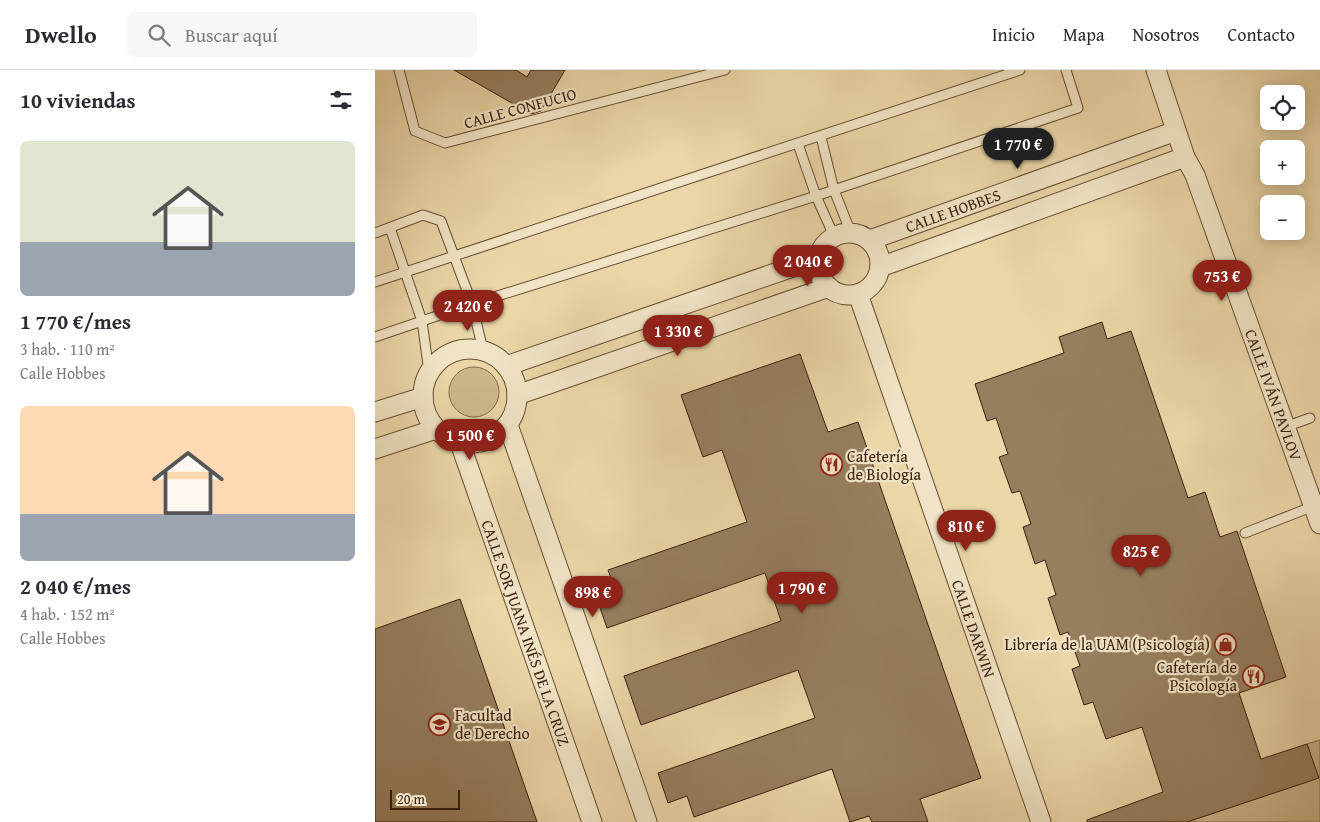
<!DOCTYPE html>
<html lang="es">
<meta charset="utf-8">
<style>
body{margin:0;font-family:"Gentium Book Plus",serif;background:#f7f7f7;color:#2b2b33;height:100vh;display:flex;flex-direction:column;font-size:19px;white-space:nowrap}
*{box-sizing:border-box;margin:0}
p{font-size:16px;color:#7c7c81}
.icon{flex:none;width:28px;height:28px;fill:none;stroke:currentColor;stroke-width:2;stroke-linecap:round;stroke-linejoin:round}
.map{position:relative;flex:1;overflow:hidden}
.details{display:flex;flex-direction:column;background:#fff;width:375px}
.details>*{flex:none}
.fabs{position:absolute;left:885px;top:15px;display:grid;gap:10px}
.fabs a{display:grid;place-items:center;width:45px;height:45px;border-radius:8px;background:#fff;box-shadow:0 2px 12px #0003;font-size:25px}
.scale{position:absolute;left:15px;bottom:12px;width:70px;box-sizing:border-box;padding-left:5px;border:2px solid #3c2010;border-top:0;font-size:14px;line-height:18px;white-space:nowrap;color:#3c2010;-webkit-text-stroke:4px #f1e4c6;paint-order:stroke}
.price{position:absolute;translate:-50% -42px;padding:0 11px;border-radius:18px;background:#8f2418;color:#fff;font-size:16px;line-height:32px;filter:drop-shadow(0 1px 2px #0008)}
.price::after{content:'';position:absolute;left:50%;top:30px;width:15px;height:11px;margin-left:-8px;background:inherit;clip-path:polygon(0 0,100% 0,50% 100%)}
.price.current{background:#222;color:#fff}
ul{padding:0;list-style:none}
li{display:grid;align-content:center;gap:10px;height:265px;padding:0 20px}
li span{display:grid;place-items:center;height:155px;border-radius:8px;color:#555}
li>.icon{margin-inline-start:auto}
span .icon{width:90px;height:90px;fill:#fffc;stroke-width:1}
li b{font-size:21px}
h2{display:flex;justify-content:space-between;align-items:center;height:60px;padding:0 20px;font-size:21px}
header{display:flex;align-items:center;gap:30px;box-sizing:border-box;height:70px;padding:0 25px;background:#fff;border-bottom:1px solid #e1e1e2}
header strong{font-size:24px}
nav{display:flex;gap:28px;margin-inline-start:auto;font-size:18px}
.search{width:350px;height:45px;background:#f7f7f7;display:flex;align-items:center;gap:12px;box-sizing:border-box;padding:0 18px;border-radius:8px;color:#7c7c81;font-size:19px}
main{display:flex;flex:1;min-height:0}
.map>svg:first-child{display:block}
</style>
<header>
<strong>Dwello</strong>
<div class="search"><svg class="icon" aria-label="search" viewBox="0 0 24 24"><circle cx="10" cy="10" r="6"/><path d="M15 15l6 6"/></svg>Buscar aquí</div>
<nav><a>Inicio</a><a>Mapa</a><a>Nosotros</a><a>Contacto</a></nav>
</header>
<main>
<section class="details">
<h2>10 viviendas<svg class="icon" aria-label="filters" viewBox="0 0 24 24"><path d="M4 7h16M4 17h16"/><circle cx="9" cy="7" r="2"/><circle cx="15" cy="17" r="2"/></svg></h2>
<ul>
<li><span style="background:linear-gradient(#dfe7d0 65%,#9aa5b1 0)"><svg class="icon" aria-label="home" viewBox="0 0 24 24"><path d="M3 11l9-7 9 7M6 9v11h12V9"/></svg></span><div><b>1 770 €/mes</b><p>3 hab. · 110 m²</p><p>Calle Hobbes</p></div></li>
<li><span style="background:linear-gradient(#ffd9b3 70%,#9aa5b1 0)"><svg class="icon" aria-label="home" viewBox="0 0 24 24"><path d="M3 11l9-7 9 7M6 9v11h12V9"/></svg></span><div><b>2 040 €/mes</b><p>4 hab. · 152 m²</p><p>Calle Hobbes</p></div></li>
</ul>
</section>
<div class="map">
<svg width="945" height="752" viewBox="0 0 945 752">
<rect width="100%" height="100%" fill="#ead6a7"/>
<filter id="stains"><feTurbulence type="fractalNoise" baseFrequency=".004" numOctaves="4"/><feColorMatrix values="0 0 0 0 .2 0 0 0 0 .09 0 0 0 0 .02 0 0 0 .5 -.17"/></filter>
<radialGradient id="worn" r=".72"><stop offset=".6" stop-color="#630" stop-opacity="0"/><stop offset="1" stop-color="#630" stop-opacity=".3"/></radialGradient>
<path fill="#ccb78d" stroke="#846c4e" d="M74 322a25 25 0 1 1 50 0a25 25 0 1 1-50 0Z
M 945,670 L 945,752 L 812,752 L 943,708 L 932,674 Z"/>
<path fill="#967f5f" stroke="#3c2010" d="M 79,0 L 141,0 L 152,7 L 156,0 L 190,0 L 166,41 L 156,44 Z
M 727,252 L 732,269 L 756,261 L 813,428 L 830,422 L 845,467 L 862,461 L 911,607 L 864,623 L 886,689 L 932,674 L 944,708 L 812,752 L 712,752 L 712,750 L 788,722 L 767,657 L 731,669 L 718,632 L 709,635 L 697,599 L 705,596 L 693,562 L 685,565 L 673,528 L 681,525 L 670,490 L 660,494 L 648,457 L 656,454 L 645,421 L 637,423 L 624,387 L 633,384 L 621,348 L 612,351 L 600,314 L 689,283 L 684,267 Z
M 425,284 L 453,362 L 483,352 L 606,708 L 545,729 L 553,752 L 497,752 L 494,746 L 475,752 L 457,699 L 319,747 L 312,726 L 293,733 L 283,703 L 440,648 L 423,600 L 266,655 L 249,606 L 406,551 L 390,503 L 232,558 L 221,526 L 240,519 L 233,500 L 372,452 L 347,380 L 328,387 L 306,325 Z
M 85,529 L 162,752 L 0,752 L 0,559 Z"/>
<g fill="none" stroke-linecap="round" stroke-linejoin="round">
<defs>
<path id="lane" d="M 24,0 L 40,61 L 70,73 L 350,0
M 446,67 L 459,120 L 476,163
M 423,74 L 441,126 L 459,166
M 15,158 L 47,251 L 54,302
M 0,163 L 48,145 L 66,151 L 97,234 L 108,280
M 0,212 C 215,140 430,72 645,0
M 0,267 L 97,234 L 441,126 L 703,38 L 691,0
M 910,357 L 935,348
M 870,463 L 939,436"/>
<g id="street">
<path id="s1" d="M 781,0 L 810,87 L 820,105 L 945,454"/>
<circle cx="474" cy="194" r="31"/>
<path id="s2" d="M 495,170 L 801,61"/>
<path d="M 505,197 L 810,87"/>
<path id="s3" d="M 483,224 L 666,752"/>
<circle cx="95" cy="326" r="47"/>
<path d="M 131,296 L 444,188"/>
<path d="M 142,325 L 454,217"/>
<path d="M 0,342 L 48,327"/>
<path d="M 133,355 L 272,752"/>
<path id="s4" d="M 85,373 L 217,752"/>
<path d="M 0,379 L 61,359"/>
</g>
</defs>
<use href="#lane" stroke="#684e36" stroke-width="11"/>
<use href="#street" stroke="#684e36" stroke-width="21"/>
<use href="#lane" stroke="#f1e4c6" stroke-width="9"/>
<use href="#street" stroke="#f1e4c6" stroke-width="19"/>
</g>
<defs>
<symbol id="restaurant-ring" viewBox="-11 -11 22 22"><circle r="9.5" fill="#f1e4c6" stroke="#8f2418" stroke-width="1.5"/><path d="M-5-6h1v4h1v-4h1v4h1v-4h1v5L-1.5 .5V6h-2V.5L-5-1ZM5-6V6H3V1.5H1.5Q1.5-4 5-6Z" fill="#8f2418"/></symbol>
<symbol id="shop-ring" viewBox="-11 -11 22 22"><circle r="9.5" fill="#f1e4c6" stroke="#8f2418" stroke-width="1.5"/><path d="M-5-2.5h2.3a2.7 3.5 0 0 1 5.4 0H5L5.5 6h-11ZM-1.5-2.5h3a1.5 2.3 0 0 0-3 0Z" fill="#8f2418"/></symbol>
<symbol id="university-ring" viewBox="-11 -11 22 22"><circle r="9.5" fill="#f1e4c6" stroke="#8f2418" stroke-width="1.5"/><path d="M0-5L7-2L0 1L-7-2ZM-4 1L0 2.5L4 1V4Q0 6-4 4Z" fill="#8f2418"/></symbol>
</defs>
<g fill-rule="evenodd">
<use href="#restaurant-ring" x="444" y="382" width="25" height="25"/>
<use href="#shop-ring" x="838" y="562" width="25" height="25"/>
<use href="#restaurant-ring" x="866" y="594" width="25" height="25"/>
<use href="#university-ring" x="52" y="642" width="25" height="25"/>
</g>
<g text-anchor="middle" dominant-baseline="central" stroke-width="4.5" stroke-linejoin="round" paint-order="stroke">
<g font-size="16" fill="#3c2010" stroke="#f1e4c6">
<text transform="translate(145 38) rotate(-15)">CALLE CONFUCIO</text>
<text stroke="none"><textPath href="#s2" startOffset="88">CALLE HOBBES</textPath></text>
<text stroke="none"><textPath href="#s1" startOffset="346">CALLE IVÁN PAVLOV</textPath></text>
<text stroke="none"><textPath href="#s3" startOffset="354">CALLE DARWIN</textPath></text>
<text stroke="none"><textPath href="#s4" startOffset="201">CALLE SOR JUANA INÉS DE LA CRUZ</textPath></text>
</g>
<g font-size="16" fill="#3c2010" stroke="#f1e4c6" text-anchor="start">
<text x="472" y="386">Cafetería<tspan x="472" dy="18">de Biología</tspan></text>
<text x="835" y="574" text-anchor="end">Librería de la UAM (Psicología)</text>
<text x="862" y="597" text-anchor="end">Cafetería de<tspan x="862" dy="18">Psicología</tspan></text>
<text x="80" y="645">Facultad<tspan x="80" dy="18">de Derecho</tspan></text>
</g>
</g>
<rect width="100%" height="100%" filter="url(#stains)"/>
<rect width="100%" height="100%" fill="url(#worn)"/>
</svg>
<div class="fabs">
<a><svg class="icon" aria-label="locate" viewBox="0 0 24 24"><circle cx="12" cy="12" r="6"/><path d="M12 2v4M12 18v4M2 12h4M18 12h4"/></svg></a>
<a>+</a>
<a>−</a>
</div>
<div class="scale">20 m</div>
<b class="price current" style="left:643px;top:100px">1 770 €</b>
<b class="price" style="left:433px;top:217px">2 040 €</b>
<b class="price" style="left:847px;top:232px">753 €</b>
<b class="price" style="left:93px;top:262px">2 420 €</b>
<b class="price" style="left:303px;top:287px">1 330 €</b>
<b class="price" style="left:95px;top:391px">1 500 €</b>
<b class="price" style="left:591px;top:482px">810 €</b>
<b class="price" style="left:766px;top:507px">825 €</b>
<b class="price" style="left:427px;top:544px">1 790 €</b>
<b class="price" style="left:218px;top:548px">898 €</b>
</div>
</main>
